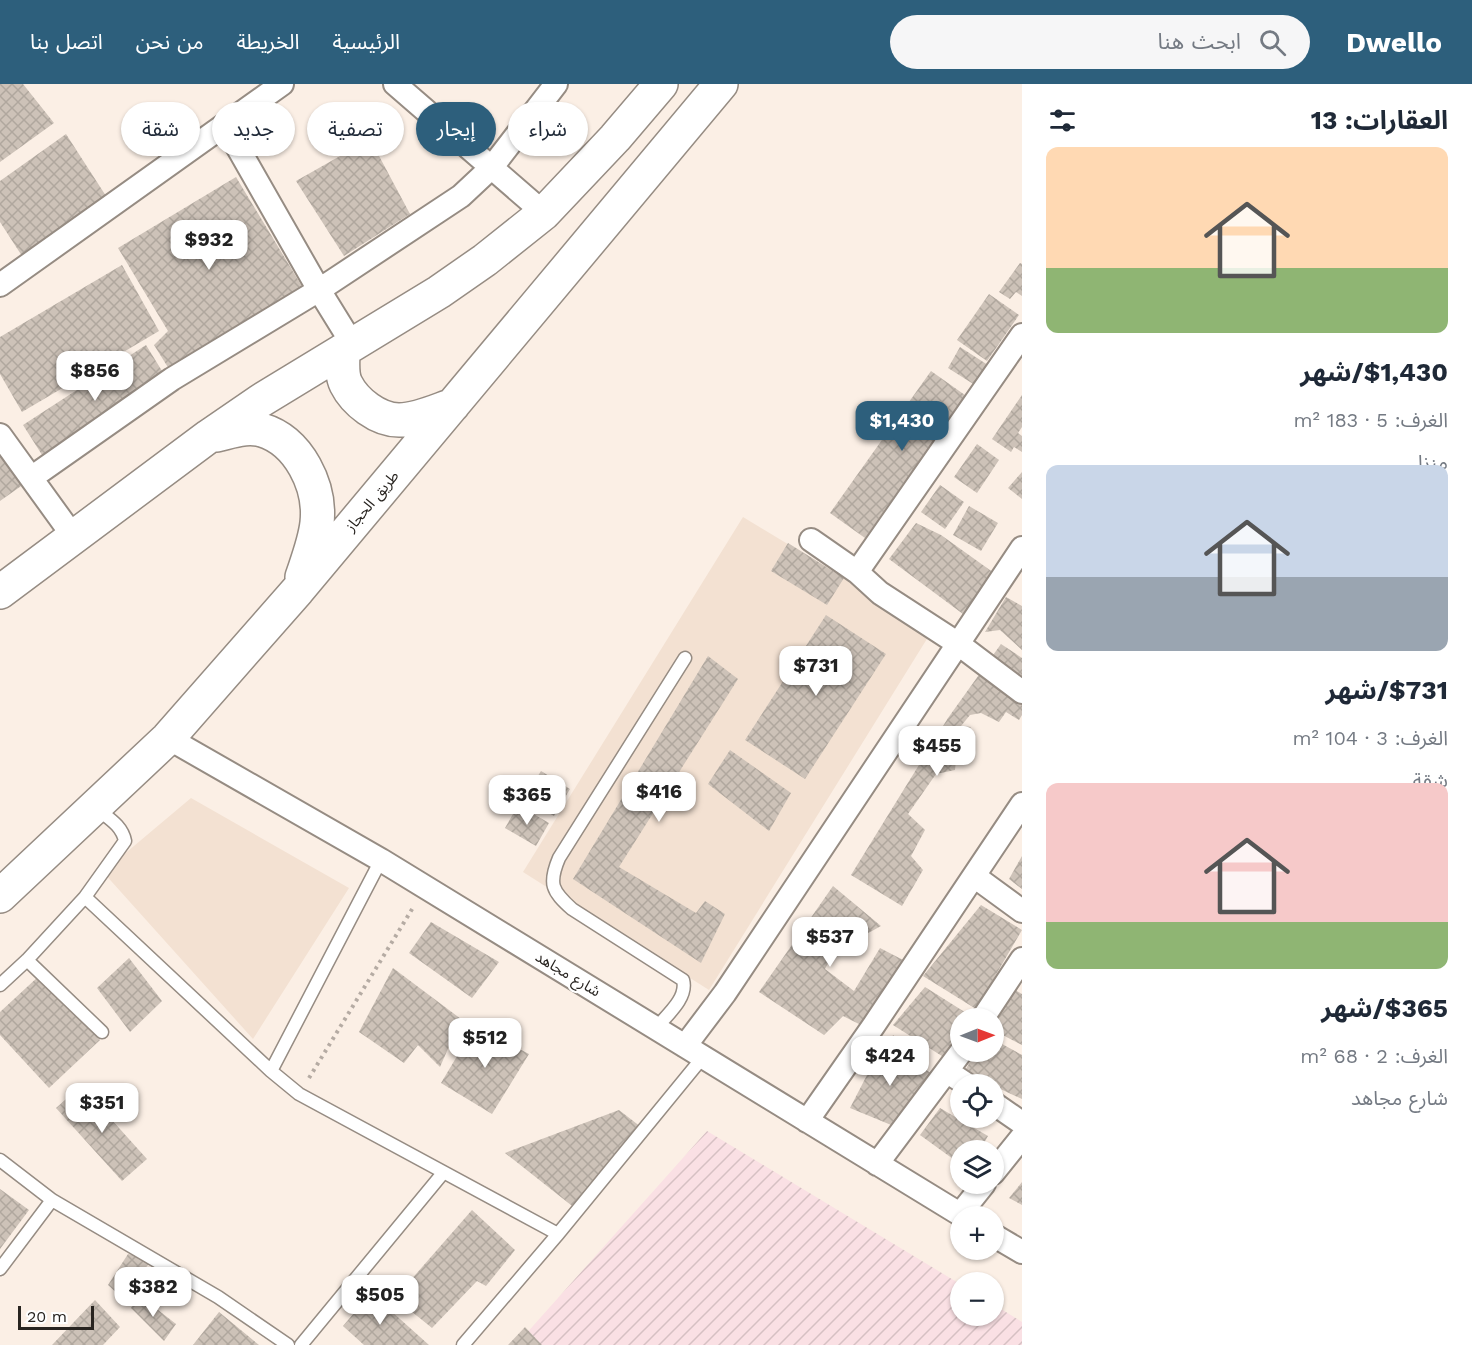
<!DOCTYPE html>
<html lang="ar">
<meta charset="utf-8">
<style>
body{margin:0;font-family:"Work Sans","Noto Sans Arabic",sans-serif;background:#f6f6f7;color:#1f2937;direction:rtl;height:100vh;display:flex;flex-direction:column;font-size:22px;white-space:nowrap}
*{box-sizing:border-box;margin:0}
p{font-size:20px;color:#747a83}
.icon{flex:none;width:33px;height:33px;fill:none;stroke:currentColor;stroke-width:2;stroke-linecap:round;stroke-linejoin:round}
.map{position:relative;flex:1;overflow:hidden;direction:ltr}
.details{display:flex;flex-direction:column;background:#fff;width:450px}
.details>*{flex:none}
.guide{position:absolute;left:18px;top:18px;width:570px;height:54px;direction:rtl;display:flex;gap:12px}
.needle{width:39px;rotate:89deg}
.fabs{position:absolute;left:950px;top:924px;display:grid;gap:12px}
.fabs a{display:grid;place-items:center;width:54px;height:54px;border-radius:50%;background:#fff;box-shadow:0 2px 4px #0004;font-size:30px}
.scale{position:absolute;left:18px;bottom:15px;width:76px;box-sizing:border-box;padding-left:6px;border:3px solid #282420;border-top:0;font-size:16px;line-height:21px;white-space:nowrap;color:#282420;-webkit-text-stroke:4px #fff;paint-order:stroke}
.price{position:absolute;translate:-50% -51px;padding:0 14px;border-radius:12px;background:#fff;color:#222;font-size:20px;line-height:39px;filter:drop-shadow(0 2px 3px #0008)}
.price::after{content:'';position:absolute;left:50%;top:36px;width:18px;height:14px;margin-left:-9px;background:inherit;clip-path:polygon(0 0,100% 0,50% 100%)}
.price.on{background:#2d5f7c;color:#fff}
ul{padding:0;list-style:none}
li{display:grid;align-content:center;gap:12px;height:318px;padding:0 24px}
li span{display:grid;place-items:center;height:186px;border-radius:12px;color:#555}
li>.icon{margin-inline-start:auto}
span .icon{width:108px;height:108px;fill:#fffc;stroke-width:1}
li b{font-size:26px}
h2{display:flex;justify-content:space-between;align-items:center;height:72px;padding:0 24px;font-size:26px}
.pill{padding:0 21px;border-radius:27px;background:#fff;box-shadow:0 2px 4px #0004;font-size:21px;line-height:54px}
.pill.on{background:#2d5f7c;color:#fff}
header{display:flex;align-items:center;gap:36px;box-sizing:border-box;height:84px;padding:0 30px;background:#2d5f7c;color:#fff}
header strong{font-size:28px}
nav{display:flex;gap:33px;margin-inline-start:auto;font-size:21px}
.search{width:420px;height:54px;background:#f6f6f7;display:flex;align-items:center;gap:15px;box-sizing:border-box;padding:0 21px;border-radius:33px;color:#747a83;font-size:22px}
main{display:flex;flex:1;min-height:0}
.map>svg:first-child{display:block}
</style>
<header>
<strong>Dwello</strong>
<div class="search"><svg class="icon" aria-label="search" viewBox="0 0 24 24"><circle cx="10" cy="10" r="6"/><path d="M15 15l6 6"/></svg>ابحث هنا</div>
<nav><a>الرئيسية</a><a>الخريطة</a><a>من نحن</a><a>اتصل بنا</a></nav>
</header>
<main>
<section class="details">
<h2>العقارات: 13<svg class="icon" aria-label="filters" viewBox="0 0 24 24"><path d="M4 7h16M4 17h16"/><circle cx="9" cy="7" r="2"/><circle cx="15" cy="17" r="2"/></svg></h2>
<ul>
<li><span style="background:linear-gradient(#ffd9b3 65%,#8fb573 0)"><svg class="icon" aria-label="home" viewBox="0 0 24 24"><path d="M3 11l9-7 9 7M6 9v11h12V9"/></svg></span><div><b>$1,430/شهر</b><p>الغرف: 5 · 183 m²</p><p>منزل</p></div></li>
<li><span style="background:linear-gradient(#c9d6e8 60%,#9aa5b1 0)"><svg class="icon" aria-label="home" viewBox="0 0 24 24"><path d="M3 11l9-7 9 7M6 9v11h12V9"/></svg></span><div><b>$731/شهر</b><p>الغرف: 3 · 104 m²</p><p>شقة</p></div></li>
<li><span style="background:linear-gradient(#f6c9c9 75%,#8fb573 0)"><svg class="icon" aria-label="home" viewBox="0 0 24 24"><path d="M3 11l9-7 9 7M6 9v11h12V9"/></svg></span><div><b>$365/شهر</b><p>الغرف: 2 · 68 m²</p><p>شارع مجاهد</p></div></li>
</ul>
</section>
<div class="map">
<svg width="1022" height="1261" viewBox="0 0 1022 1261">
<defs>
<pattern id="industrial-furrows" width="10" height="10" patternUnits="userSpaceOnUse" patternTransform="scale(1.5)"><rect width="10" height="10" fill="#fae0e4"/><path d="M-1 1l2-2M0 10L10 0M9 11l2-2" fill="none" stroke="#d6c0c3"/></pattern>
<pattern id="building-cross-hatch" width="8" height="8" patternUnits="userSpaceOnUse" patternTransform="scale(1.5)"><rect width="8" height="8" fill="#cdc2b8"/><path d="M0 0l8 8M0 8l8-8" fill="none" stroke="#b0a79e"/></pattern>
</defs>
<rect width="100%" height="100%" fill="#fbefe5"/>
<path fill="#f3e1d2" d="M 743,433 L 844,494 L 930,550 L 709,906 L 523,788 Z
M 191,714 L 349,804 L 253,955 L 103,788 Z"/>
<path fill="url(#industrial-furrows)" d="M 707,1047 L 960,1200 L 960,1232 L 993,1232 L 993,1220 L 1022,1238 L 1022,1261 L 516,1261 Z"/>
<path fill="url(#building-cross-hatch)" d="M 0,0 L 23,0 L 54,39 L 0,78 Z
M 66,50 L 106,112 L 22,172 L 0,138 L 0,97 Z
M 370,55 L 410,130 L 344,172 L 296,97 Z
M 236,93 L 303,204 L 169,285 L 154,261 L 168,247 L 118,164 Z
M 1020,179 L 1022,180 L 1022,212 L 1016,208 L 1010,215 L 999,208 Z
M 122,181 L 159,247 L 22,328 L 0,290 L 0,253 Z
M 989,210 L 1019,231 L 987,277 L 957,256 Z
M 146,261 L 167,295 L 44,374 L 23,341 Z
M 960,263 L 991,283 L 978,303 L 948,284 Z
M 931,287 L 979,321 L 959,350 L 945,340 L 865,454 L 830,429 Z
M 1022,311 L 1022,343 L 1018,349 L 1022,352 L 1022,368 L 1014,363 L 1011,368 L 992,355 Z
M 977,360 L 999,376 L 977,409 L 954,393 Z
M 0,366 L 24,400 L 0,417 Z
M 1022,388 L 1022,415 L 1008,404 Z
M 940,401 L 964,418 L 945,445 L 921,428 Z
M 969,422 L 998,439 L 981,467 L 953,451 Z
M 916,439 L 941,451 L 994,489 L 967,533 L 889,475 Z
M 788,459 L 844,494 L 827,521 L 771,487 Z
M 1006,513 L 1022,522 L 1022,566 L 1000,546 L 985,548 Z
M 826,531 L 886,570 L 805,695 L 745,656 Z
M 1001,560 L 1022,574 L 1022,631 L 1019,636 L 1006,628 L 999,638 L 981,629 L 970,631 L 961,642 L 971,643 L 954,667 L 956,676 L 955,686 L 936,690 L 908,730 L 925,746 L 911,772 L 923,786 L 902,822 L 851,791 L 948,634 Z
M 708,572 L 738,595 L 619,783 L 696,829 L 705,817 L 725,830 L 701,879 L 573,795 Z
M 730,666 L 791,709 L 769,747 L 708,700 Z
M 541,687 L 570,705 L 554,732 L 524,714 Z
M 518,721 L 549,739 L 536,762 L 505,744 Z
M 1022,772 L 1022,805 L 1009,795 Z
M 833,802 L 881,842 L 834,868 L 825,885 L 854,907 L 880,864 L 905,877 L 861,941 L 843,932 L 824,951 L 759,908 Z
M 981,821 L 1022,846 L 976,925 L 923,892 Z
M 431,838 L 499,878 L 472,914 L 409,869 Z
M 129,874 L 162,917 L 130,948 L 97,904 Z
M 393,884 L 461,935 L 440,983 L 418,961 L 404,979 L 359,948 Z
M 40,891 L 100,956 L 49,1004 L 0,951 L 0,928 Z
M 925,903 L 971,932 L 969,934 L 960,934 L 960,949 L 945,974 L 893,941 Z
M 1015,906 L 1022,910 L 1022,961 L 993,946 L 993,942 Z
M 475,942 L 529,970 L 492,1030 L 441,999 Z
M 993,955 L 1022,971 L 1022,1015 L 964,988 L 976,968 L 993,968 Z
M 883,960 L 931,989 L 896,1043 L 850,1024 Z
M 81,1002 L 147,1075 L 122,1097 L 56,1024 Z
M 940,1024 L 988,1052 L 980,1066 L 960,1066 L 960,1080 L 920,1051 Z
M 619,1026 L 641,1043 L 576,1125 L 505,1069 Z
M 1022,1098 L 1022,1121 L 1009,1114 Z
M 0,1105 L 29,1126 L 0,1165 Z
M 472,1126 L 515,1166 L 486,1202 L 477,1197 L 432,1244 L 395,1214 Z
M 128,1170 L 153,1175 L 121,1213 L 108,1201 Z
M 371,1209 L 429,1261 L 364,1261 L 343,1242 Z
M 139,1211 L 176,1240 L 164,1257 L 131,1224 Z
M 95,1216 L 120,1243 L 103,1261 L 52,1261 Z
M 219,1228 L 259,1261 L 193,1261 Z
M 525,1243 L 542,1261 L 508,1261 Z"/>
<g fill="none" stroke-linecap="round" stroke-linejoin="round">
<defs>
<path id="service" d="M 96,724 C 108,734 122,741 125,757 L 85,813 L 271,987 L 299,1010 L 558,1150
M 27,876 L 102,948
M 0,901 L 27,876 L 85,813
M 656,944 C 667,931 688,914 683,896 L 572,825 C 552,807 548,800 559,774 L 685,574
M 271,987 L 381,776
M 0,1076 L 52,1116 L 218,1213 L 288,1261
M 0,1185 L 52,1116
M 301,1261 L 443,1089
M 463,1261 L 558,1150 L 703,973"/>
<path id="minor" d="M 395,0 L 544,129
M 225,41 L 319,206 L 353,261
M 0,201 L 282,0
M 0,351 L 73,452
M 31,394 L 172,295 L 319,206 L 461,112 L 492,83 L 556,0
M 811,456 L 857,488 L 880,509 L 957,559 L 1022,608
M 857,488 L 1022,251
M 168,654 L 381,776 L 963,1132
M 974,792 L 1022,827
M 983,934 L 1022,875
M 685,962 L 725,909 L 1022,464
M 948,988 L 966,1000
M 993,1019 L 1022,1039
M 807,1037 L 874,941 L 1022,720
M 877,1080 L 961,968
M 993,1089 L 1022,1053
M 960,1130 L 984,1100
M 993,1151 L 1022,1168"/>
<path id="primary" d="M 343,267 C 343,277 341,290 346,300 C 355,318 378,336 399,336 C 417,336 436,327 453,321
M 217,351 C 231,347 247,342 262,346 C 299,357 321,402 317,439 C 315,457 308,475 302,493
M 0,508 L 209,352 L 260,317 L 439,208 L 485,176 L 544,129 L 615,54 L 661,0
M 0,812 L 168,654 L 298,506 L 721,0"/>
</defs>
<use href="#service" stroke="#968c83" stroke-width="15"/>
<use href="#minor" stroke="#968c83" stroke-width="26"/>
<use href="#primary" stroke="#968c83" stroke-width="36"/>
<path stroke="#b5aba3" stroke-width="4" stroke-dasharray="3 4.5" stroke-linecap="butt" d="M 892,953 L 926,975
M 309,994 L 414,822"/>
<use href="#service" stroke="#fff" stroke-width="12"/>
<use href="#minor" stroke="#fff" stroke-width="22"/>
<use href="#primary" stroke="#fff" stroke-width="33"/>
</g>
<g text-anchor="middle" dominant-baseline="central" stroke-width="4.5" stroke-linejoin="round" paint-order="stroke">
<g font-size="15" fill="#282420" stroke="#fff">
<text transform="translate(372 417) rotate(-50)">طريق الحجاز</text>
<text transform="translate(568 890) rotate(31)">شارع مجاهد</text>
</g>
</g>
</svg>
<div class="fabs">
<a><svg class="needle" viewBox="-14 -14 28 28"><path d="M0-13l5 13h-10z" fill="#e53935"/><path d="M0 13l5-13h-10z" fill="#747a83"/></svg></a>
<a><svg class="icon" aria-label="locate" viewBox="0 0 24 24"><circle cx="12" cy="12" r="6"/><path d="M12 2v4M12 18v4M2 12h4M18 12h4"/></svg></a>
<a><svg class="icon" aria-label="layers" viewBox="0 0 24 24"><path d="M12 4l9 5-9 5-9-5zM3 14l9 5 9-5"/></svg></a>
<a>+</a>
<a>−</a>
</div>
<div class="scale">20 m</div>
<b class="price" style="left:209px;top:187px">$932</b>
<b class="price" style="left:95px;top:318px">$856</b>
<b class="price on" style="left:902px;top:368px">$1,430</b>
<b class="price" style="left:816px;top:613px">$731</b>
<b class="price" style="left:937px;top:693px">$455</b>
<b class="price" style="left:659px;top:739px">$416</b>
<b class="price" style="left:527px;top:742px">$365</b>
<b class="price" style="left:830px;top:884px">$537</b>
<b class="price" style="left:485px;top:985px">$512</b>
<b class="price" style="left:890px;top:1003px">$424</b>
<b class="price" style="left:102px;top:1050px">$351</b>
<b class="price" style="left:153px;top:1234px">$382</b>
<b class="price" style="left:380px;top:1242px">$505</b>
<div class="guide">
<a class="pill">شراء</a>
<a class="pill on">إيجار</a>
<a class="pill">تصفية</a>
<a class="pill">جديد</a>
<a class="pill">شقة</a>
</div>
</div>
</main>
